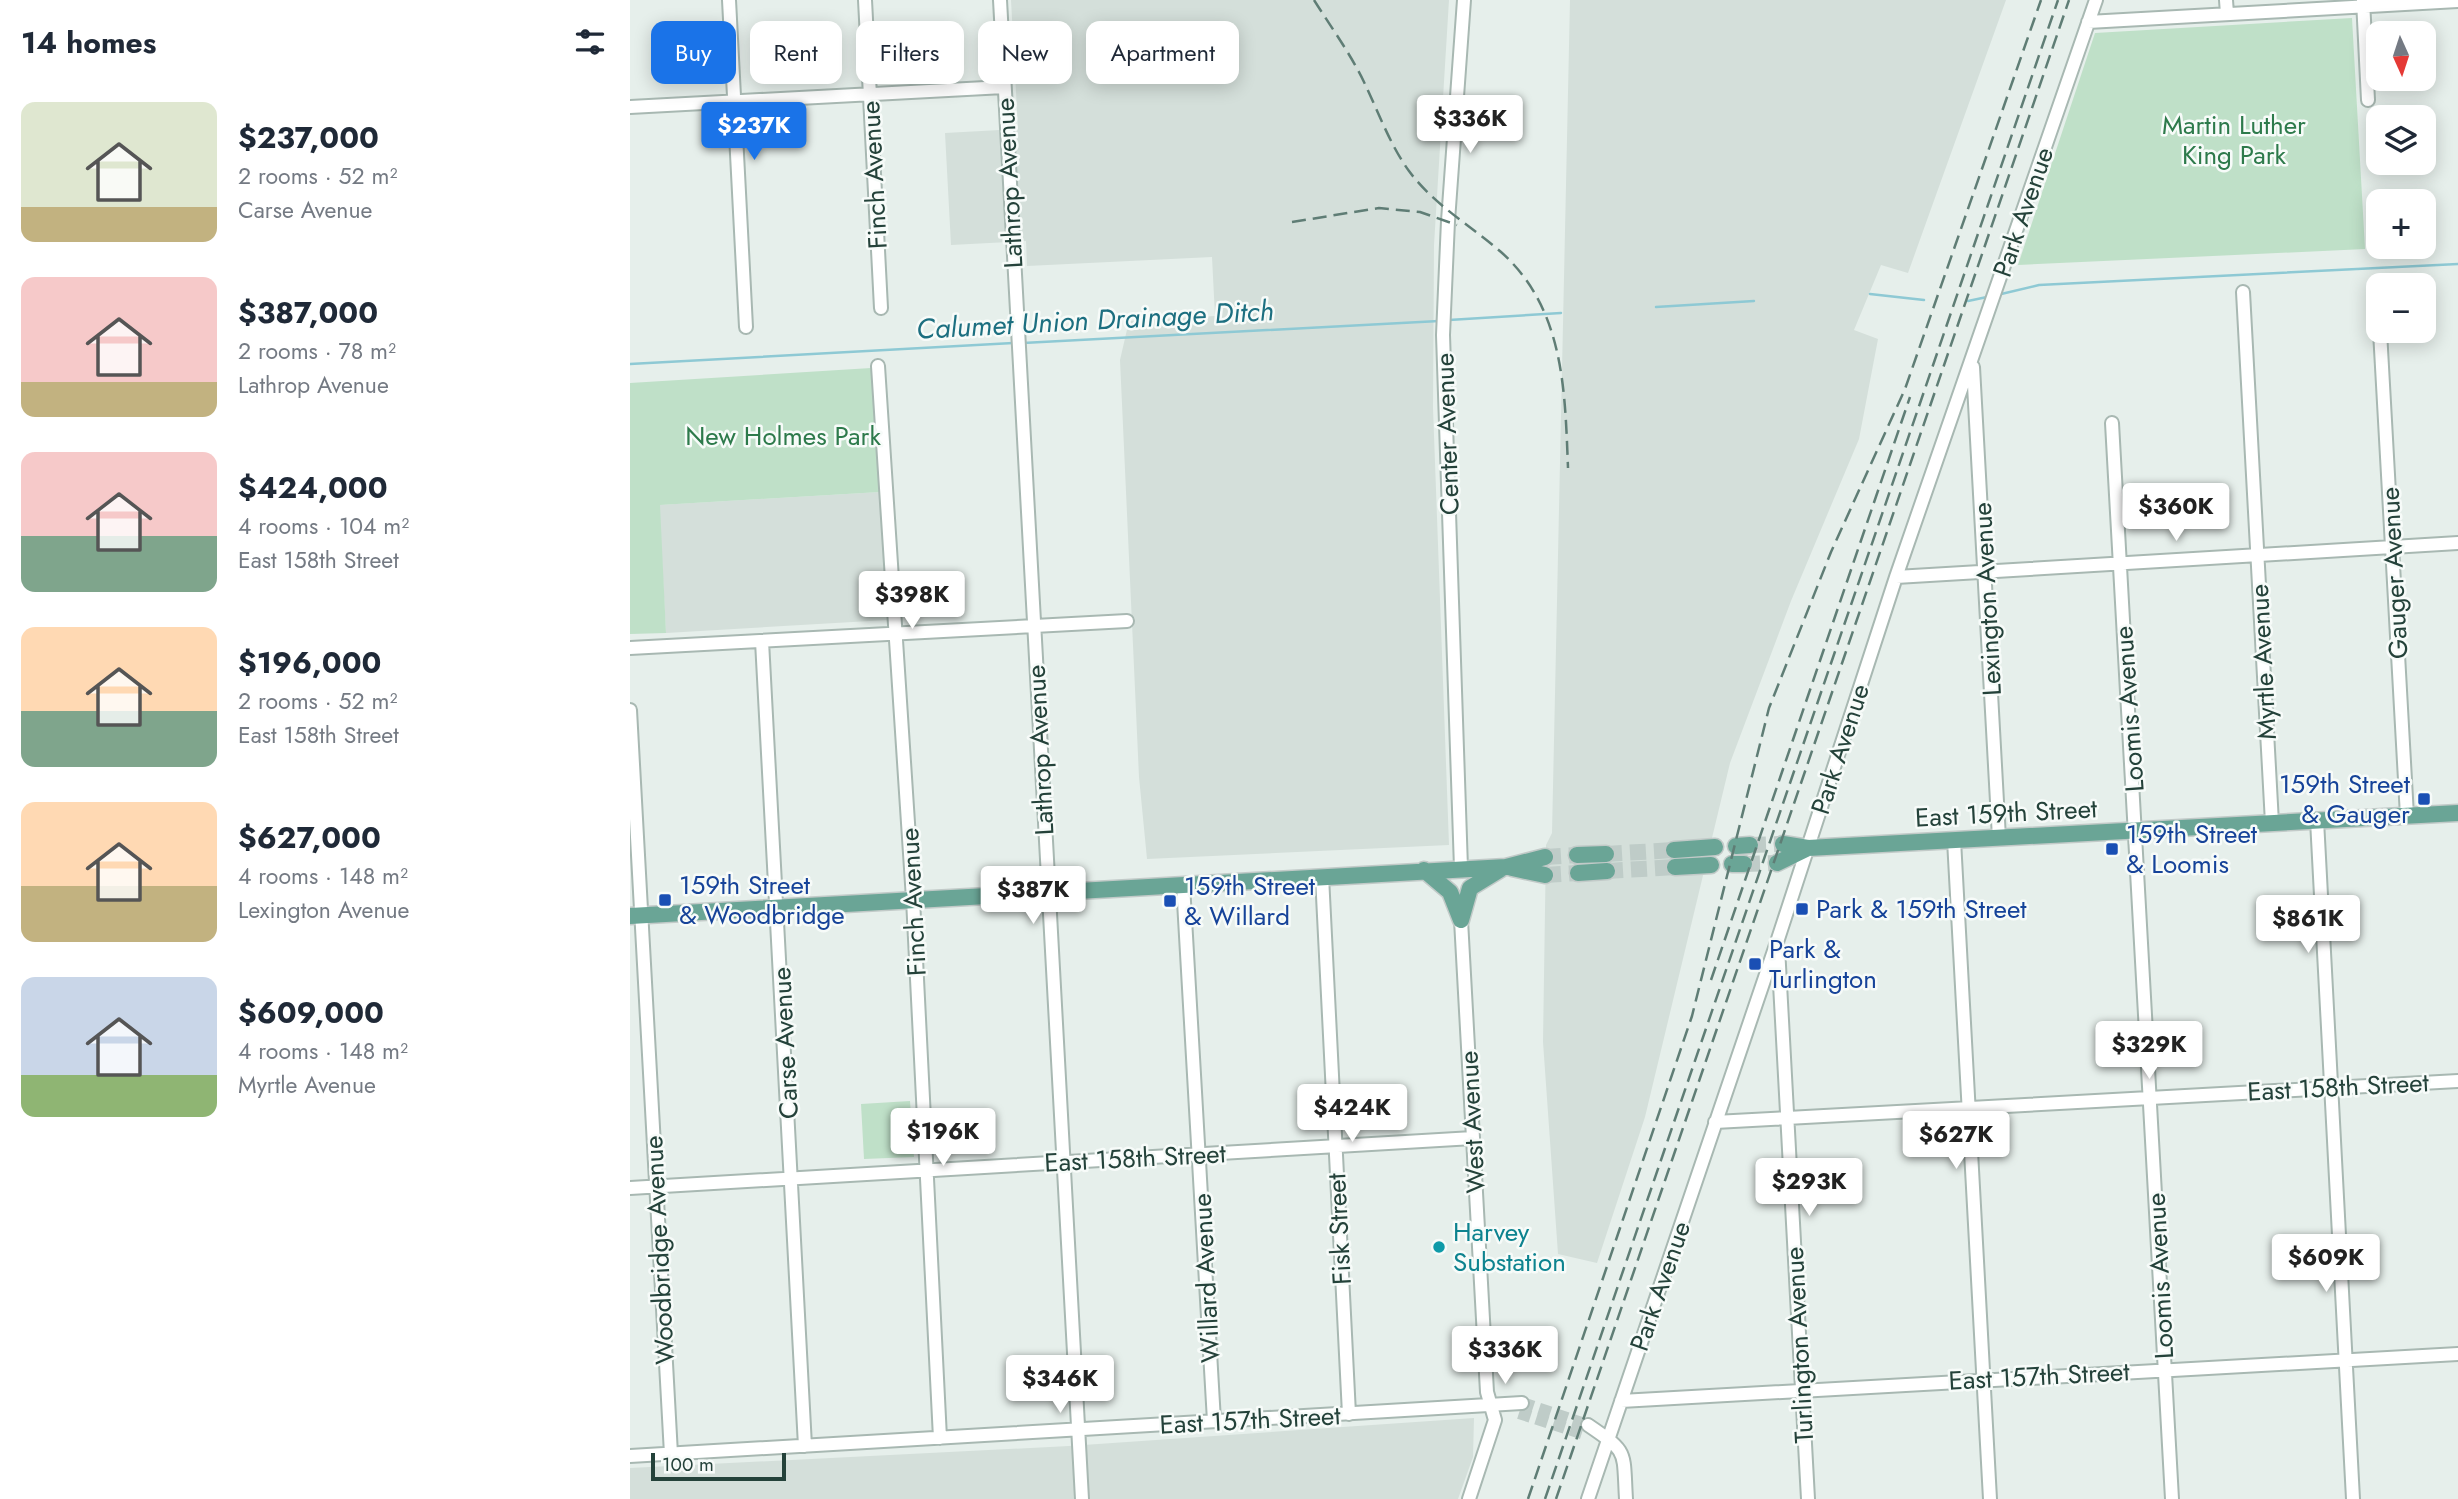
<!DOCTYPE html>
<meta charset="utf-8">
<style>
body{margin:0;font-family:Jost,sans-serif;background:#f2f2f3;color:#1f2937;height:100vh;display:flex;flex-direction:column;font-size:26px;white-space:nowrap}
*{box-sizing:border-box;margin:0}
p{font-size:23px;color:#747a83}
.icon{flex:none;width:38px;height:38px;fill:none;stroke:currentColor;stroke-width:2;stroke-linecap:round;stroke-linejoin:round}
.map{position:relative;flex:1;overflow:hidden}
.side{display:flex;flex-direction:column;background:#fff;width:630px}
.side>*{flex:none}
.top-card{position:absolute;left:21px;top:21px;width:665px;height:63px;display:flex;gap:14px}
.needle{width:46px;rotate:177deg}
.tools{position:absolute;left:1736px;top:21px;display:grid;gap:14px}
.tools a{display:grid;place-items:center;width:70px;height:70px;border-radius:14px;background:#fff;box-shadow:0 4px 18px #0003;font-size:35px}
.scale{position:absolute;left:21px;bottom:18px;width:135px;box-sizing:border-box;padding-left:7px;border:4px solid #24423a;border-top:0;font-size:19px;line-height:24px;white-space:nowrap;color:#24423a;-webkit-text-stroke:5px #f7fbf9;paint-order:stroke}
.price{position:absolute;translate:-50% -60px;padding:0 16px;border-radius:7px;background:#fff;color:#222;font-size:23px;line-height:46px;filter:drop-shadow(0 2px 4px #0008)}
.price::after{content:'';position:absolute;left:50%;top:42px;width:21px;height:16px;margin-left:-10px;background:inherit;clip-path:polygon(0 0,100% 0,50% 100%)}
.price.active{background:#1a73e8;color:#fff}
ul{padding:0;list-style:none}
li{display:flex;align-items:center;gap:21px;height:175px;padding:0 21px}
li span{display:grid;place-items:center;flex:none;width:196px;height:140px;border-radius:14px;color:#555}
li>.icon{margin-inline-start:auto}
span .icon{width:84px;height:84px;fill:#fffc;stroke-width:1}
li b{font-size:30px}
h2{display:flex;justify-content:space-between;align-items:center;height:84px;padding:0 21px;font-size:30px}
.pill{padding:0 24px;border-radius:14px;background:#fff;box-shadow:0 4px 18px #0003;font-size:24px;line-height:63px}
.pill.active{background:#1a73e8;color:#fff}
main{display:flex;flex:1;min-height:0}
.map>svg:first-child{display:block}
</style>
<main>
<section class="side">
<h2>14 homes<svg class="icon" aria-label="filters" viewBox="0 0 24 24"><path d="M4 7h16M4 17h16"/><circle cx="9" cy="7" r="2"/><circle cx="15" cy="17" r="2"/></svg></h2>
<ul>
<li><span style="background:linear-gradient(#dfe7d0 75%,#c2b280 0)"><svg class="icon" aria-label="home" viewBox="0 0 24 24"><path d="M3 11l9-7 9 7M6 9v11h12V9"/></svg></span><div><b>$237,000</b><p>2 rooms · 52 m²</p><p>Carse Avenue</p></div></li>
<li><span style="background:linear-gradient(#f6c9c9 75%,#c2b280 0)"><svg class="icon" aria-label="home" viewBox="0 0 24 24"><path d="M3 11l9-7 9 7M6 9v11h12V9"/></svg></span><div><b>$387,000</b><p>2 rooms · 78 m²</p><p>Lathrop Avenue</p></div></li>
<li><span style="background:linear-gradient(#f6c9c9 60%,#7fa58c 0)"><svg class="icon" aria-label="home" viewBox="0 0 24 24"><path d="M3 11l9-7 9 7M6 9v11h12V9"/></svg></span><div><b>$424,000</b><p>4 rooms · 104 m²</p><p>East 158th Street</p></div></li>
<li><span style="background:linear-gradient(#ffd9b3 60%,#7fa58c 0)"><svg class="icon" aria-label="home" viewBox="0 0 24 24"><path d="M3 11l9-7 9 7M6 9v11h12V9"/></svg></span><div><b>$196,000</b><p>2 rooms · 52 m²</p><p>East 158th Street</p></div></li>
<li><span style="background:linear-gradient(#ffd9b3 60%,#c2b280 0)"><svg class="icon" aria-label="home" viewBox="0 0 24 24"><path d="M3 11l9-7 9 7M6 9v11h12V9"/></svg></span><div><b>$627,000</b><p>4 rooms · 148 m²</p><p>Lexington Avenue</p></div></li>
<li><span style="background:linear-gradient(#c9d6e8 70%,#8fb573 0)"><svg class="icon" aria-label="home" viewBox="0 0 24 24"><path d="M3 11l9-7 9 7M6 9v11h12V9"/></svg></span><div><b>$609,000</b><p>4 rooms · 148 m²</p><p>Myrtle Avenue</p></div></li>
</ul>
</section>
<div class="map">
<svg width="1828" height="1499" viewBox="0 0 1828 1499">
<rect width="100%" height="100%" fill="#e6efeb"/>
<path fill="#d4dfda" d="M 381,0 L 819,0 L 804,245 L 803,408 L 819,845 L 517,859 L 509,777 L 490,360 L 499,321 L 585,316 L 582,257 L 397,266 L 396,241 L 321,245 L 315,133 L 388,129 Z
M 940,0 L 1376,0 L 1278,273 L 1251,265 L 1224,330 L 1248,339 L 1229,439 L 1161,601 L 1100,763 L 1015,1117 L 967,1263 L 928,1254 L 913,1042 L 916,845 L 922,833 Z
M 250,492 L 257,620 L 36,633 L 29,505 Z
M 844,1418 L 843,1457 L 828,1499 L 0,1499 L 0,1468 L 439,1446 Z"/>
<path fill="#bfe0c8" d="M 1722,18 L 1735,249 L 1388,265 L 1465,33 Z
M 241,368 L 250,492 L 30,505 L 36,633 L 0,634 L 0,383 Z
M 280,1101 L 284,1157 L 234,1159 L 231,1104 Z"/>
<g fill="none" stroke-linecap="round" stroke-linejoin="round">
<path stroke="#8ec9d4" stroke-width="2.5" d="M 1240,294 L 1294,300
M 1367,295 L 1409,285 L 1828,264
M 1338,301 L 1357,297
M 1026,307 L 1124,301
M 819,320 L 931,313
M 393,343 L 809,321
M 0,364 L 383,343"/>
<path stroke="#bfccc8" stroke-width="12" stroke-dasharray="12 6" stroke-linecap="butt" d="M 892,1403 L 958,1425
M 889,1413 L 954,1434"/>
<path stroke="#bfccc8" stroke-width="16" stroke-dasharray="16 8" stroke-linecap="butt" d="M 1120,845 L 1153,844
M 976,854 L 1044,850
M 915,857 L 947,855
M 1114,864 L 1147,863
M 977,871 L 1045,867
M 915,875 L 948,873"/>
<defs>
<path id="minor" d="M 99,0 L 116,327
M 235,0 L 251,308
M 370,0 L 452,1499
M 1596,0 L 1597,14
M 1733,0 L 1738,100
M 1458,22 L 1828,1
M 0,107 L 374,87
M 1748,284 L 1748,296
M 1613,292 L 1642,823
M 1750,331 L 1777,816
M 248,366 L 283,899 L 310,1438
M 1343,367 L 1369,838
M 1482,423 L 1542,1499
M 1266,577 L 1828,543
M 132,641 L 175,1446
M 0,648 L 497,621
M 0,710 L 41,1454
M 1687,820 L 1723,1499
M 1324,840 L 1360,1499
M 831,868 L 813,335 L 818,221 L 834,0
M 692,876 L 719,1414
M 553,884 L 584,1421
M 831,920 L 857,1392 L 865,1420 L 839,1499
M 1148,947 L 1178,1499
M 1085,1122 L 1828,1081
M 0,1188 L 843,1138
M 991,1401 L 1828,1354
M 958,1425 C 999,1453 993,1450 996,1499
M 0,1456 L 892,1403
M 958,1499 L 1148,939 L 1266,577 L 1466,0"/>
<path id="major" d="M 1153,844 L 1178,848 L 1828,813
M 1106,846 L 1120,845
M 1044,850 L 1085,847
M 947,855 L 976,854
M 1147,863 L 1178,848
M 1102,864 L 1114,864
M 1045,867 L 1081,865
M 882,868 L 915,875
M 794,870 L 820,892 L 831,920
M 948,873 L 977,871
M 0,916 L 876,867 L 915,857
M 831,920 L 840,888 L 871,869"/>
</defs>
<use href="#minor" stroke="#a8b8b2" stroke-width="16"/>
<use href="#major" stroke="#c2cac8" stroke-width="19"/>
<use href="#minor" stroke="#fff" stroke-width="12"/>
<use href="#major" stroke="#6aa596" stroke-width="16"/>
<path stroke="#5f7d75" stroke-width="2.5" stroke-dasharray="14 7" stroke-linecap="butt" d="M 684,0 C 701,27 720,53 734,82 C 748,111 760,145 779,171 C 804,205 840,225 871,252 C 934,308 935,390 938,468
M 662,222 L 749,208 L 790,212 L 827,225
M 1081,980 L 1280,397
M 898,1499 L 1062,1016 L 1139,708 L 1201,552 L 1275,389 L 1411,0
M 915,1499 L 1428,0
M 926,1499 L 1439,0"/>
</g>
<g fill="#1a4fb4" stroke="#f7fbf9" stroke-width="2.5">
<rect x="1787" y="792" width="14" height="14" rx="3.5"/>
<rect x="1475" y="842" width="14" height="14" rx="3.5"/>
<rect x="28" y="893" width="14" height="14" rx="3.5"/>
<rect x="533" y="894" width="14" height="14" rx="3.5"/>
<rect x="1165" y="902" width="14" height="14" rx="3.5"/>
<rect x="1118" y="957" width="14" height="14" rx="3.5"/>
</g>
<circle fill="#0f9aa8" stroke="#f7fbf9" stroke-width="2.5" cx="809" cy="1247" r="7"/>
<g text-anchor="middle" dominant-baseline="central" stroke-width="5" stroke-linejoin="round" paint-order="stroke">
<g font-size="26" fill="#2d7a4b" stroke="#f7fbf9">
<text x="1604" y="125">Martin Luther<tspan x="1604" dy="30">King Park</tspan></text>
<text x="153" y="436">New Holmes Park</text>
</g>
<g font-size="26" fill="#24423a" stroke="#f7fbf9">
<text transform="translate(244 175) rotate(-93)">Finch Avenue</text>
<text transform="translate(379 183) rotate(-93)">Lathrop Avenue</text>
<text transform="translate(1393 212) rotate(-71)">Park Avenue</text>
<text transform="translate(817 434) rotate(-92)">Center Avenue</text>
<text transform="translate(1764 573) rotate(-93)">Gauger Avenue</text>
<text transform="translate(1357 599) rotate(-93)">Lexington Avenue</text>
<text transform="translate(1633 662) rotate(-93)">Myrtle Avenue</text>
<text transform="translate(1499 709) rotate(-94)">Loomis Avenue</text>
<text transform="translate(1210 749) rotate(-72)">Park Avenue</text>
<text transform="translate(410 750) rotate(-93)">Lathrop Avenue</text>
<text transform="translate(1376 813) rotate(-3)">East 159th Street</text>
<text transform="translate(283 902) rotate(-93)">Finch Avenue</text>
<text transform="translate(155 1043) rotate(-93)">Carse Avenue</text>
<text transform="translate(1708 1087) rotate(-3)">East 158th Street</text>
<text transform="translate(842 1122) rotate(-93)">West Avenue</text>
<text transform="translate(505 1158) rotate(-3)">East 158th Street</text>
<text transform="translate(709 1229) rotate(-93)">Fisk Street</text>
<text transform="translate(29 1250) rotate(-93)">Woodbridge Avenue</text>
<text transform="translate(1530 1276) rotate(-93)">Loomis Avenue</text>
<text transform="translate(576 1278) rotate(-93)">Willard Avenue</text>
<text transform="translate(1030 1286) rotate(-71)">Park Avenue</text>
<text transform="translate(1169 1345) rotate(-93)">Turlington Avenue</text>
<text transform="translate(1409 1376) rotate(-3)">East 157th Street</text>
<text transform="translate(620 1420) rotate(-3)">East 157th Street</text>
</g>
<g font-size="26" fill="#164399" stroke="#f7fbf9" text-anchor="start">
<text x="1780" y="784" text-anchor="end">159th Street<tspan x="1780" dy="30">&amp; Gauger</tspan></text>
<text x="1496" y="834">159th Street<tspan x="1496" dy="30">&amp; Loomis</tspan></text>
<text x="49" y="885">159th Street<tspan x="49" dy="30">&amp; Woodbridge</tspan></text>
<text x="554" y="886">159th Street<tspan x="554" dy="30">&amp; Willard</tspan></text>
<text x="1186" y="909">Park &amp; 159th Street</text>
<text x="1139" y="949">Park &amp;<tspan x="1139" dy="30">Turlington</tspan></text>
</g>
<g font-size="26" fill="#0d838f" stroke="#f7fbf9" text-anchor="start">
<text x="823" y="1232">Harvey<tspan x="823" dy="30">Substation</tspan></text>
</g>
<g font-size="28" font-style="italic" fill="#1c6f80" stroke="#f7fbf9">
<text transform="translate(465 320) rotate(-3)">Calumet Union Drainage Ditch</text>
</g>
</g>
</svg>
<div class="tools">
<a><svg class="needle" viewBox="-14 -14 28 28"><path d="M0-13l5 13h-10z" fill="#e53935"/><path d="M0 13l5-13h-10z" fill="#747a83"/></svg></a>
<a><svg class="icon" aria-label="layers" viewBox="0 0 24 24"><path d="M12 4l9 5-9 5-9-5zM3 14l9 5 9-5"/></svg></a>
<a>+</a>
<a>−</a>
</div>
<div class="scale">100 m</div>
<b class="price" style="left:840px;top:155px">$336K</b>
<b class="price active" style="left:124px;top:162px">$237K</b>
<b class="price" style="left:1546px;top:543px">$360K</b>
<b class="price" style="left:282px;top:631px">$398K</b>
<b class="price" style="left:403px;top:926px">$387K</b>
<b class="price" style="left:1678px;top:955px">$861K</b>
<b class="price" style="left:1519px;top:1081px">$329K</b>
<b class="price" style="left:722px;top:1144px">$424K</b>
<b class="price" style="left:313px;top:1168px">$196K</b>
<b class="price" style="left:1326px;top:1171px">$627K</b>
<b class="price" style="left:1179px;top:1218px">$293K</b>
<b class="price" style="left:1696px;top:1294px">$609K</b>
<b class="price" style="left:875px;top:1386px">$336K</b>
<b class="price" style="left:430px;top:1415px">$346K</b>
<div class="top-card">
<a class="pill active">Buy</a>
<a class="pill">Rent</a>
<a class="pill">Filters</a>
<a class="pill">New</a>
<a class="pill">Apartment</a>
</div>
</div>
</main>
